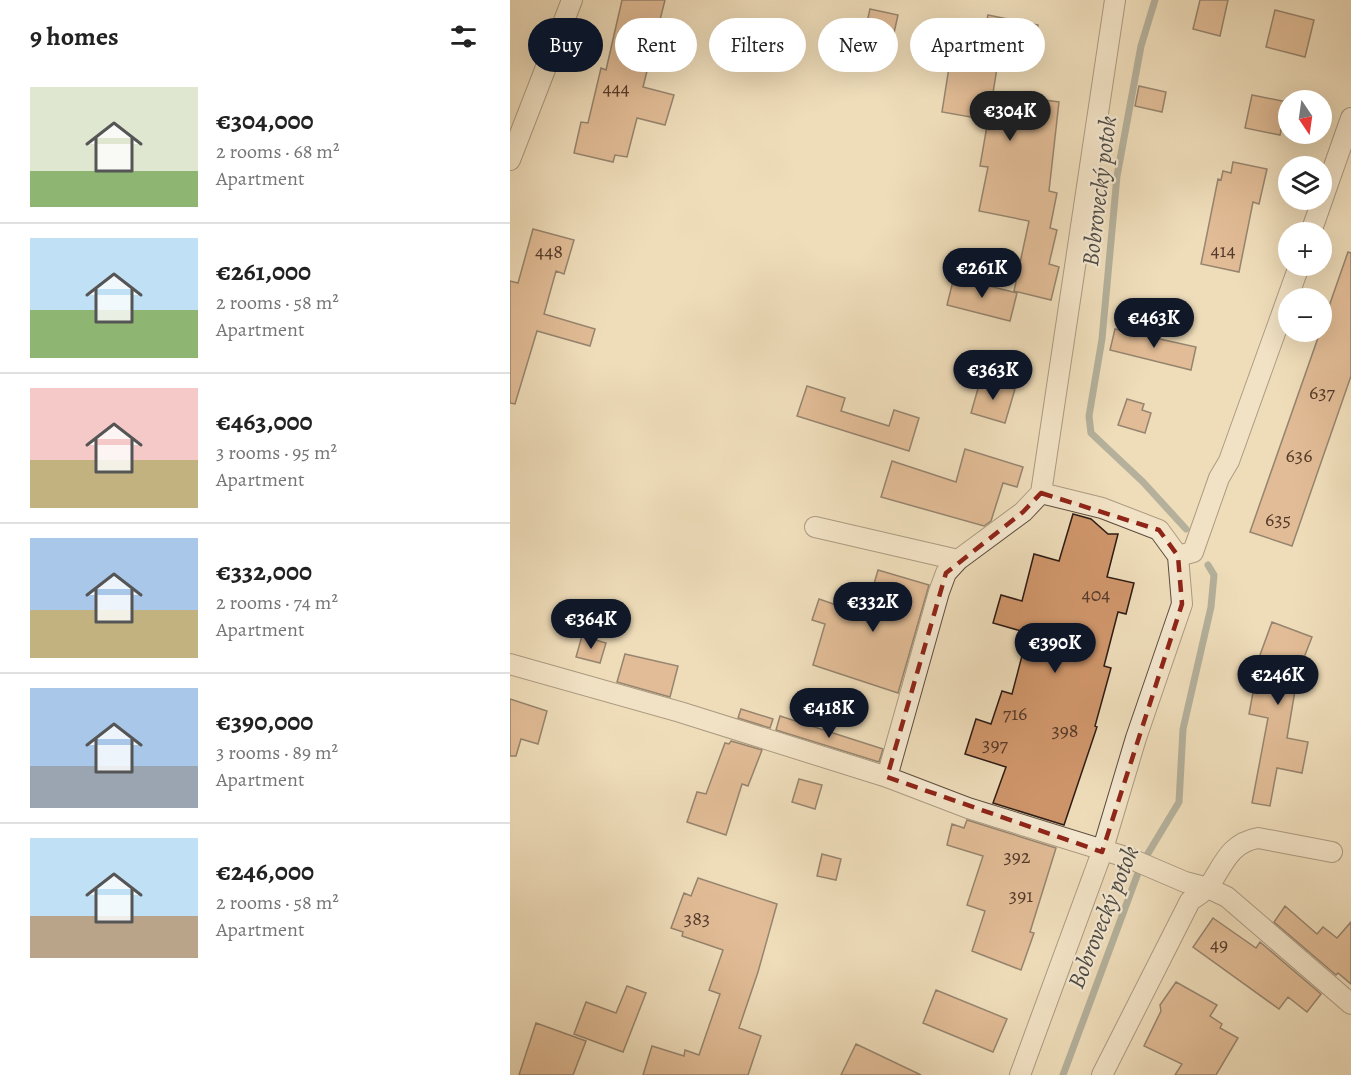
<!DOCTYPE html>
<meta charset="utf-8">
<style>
body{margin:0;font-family:Alegreya,serif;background:#f2f2f2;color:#222;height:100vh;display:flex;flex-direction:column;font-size:22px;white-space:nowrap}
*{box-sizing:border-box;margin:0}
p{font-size:20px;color:#767676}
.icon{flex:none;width:33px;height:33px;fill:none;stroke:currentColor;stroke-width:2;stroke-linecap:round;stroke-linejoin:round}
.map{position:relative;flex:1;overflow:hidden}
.drawer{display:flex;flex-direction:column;background:#fff;width:510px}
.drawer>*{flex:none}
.guide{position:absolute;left:18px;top:18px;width:570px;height:54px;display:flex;gap:12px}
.needle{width:39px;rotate:167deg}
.controls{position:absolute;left:768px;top:90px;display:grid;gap:12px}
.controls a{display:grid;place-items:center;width:54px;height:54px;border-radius:50%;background:#fff;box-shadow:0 6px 24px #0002;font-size:30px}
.price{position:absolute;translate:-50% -51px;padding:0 14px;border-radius:21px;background:#111827;color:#fff;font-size:20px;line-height:39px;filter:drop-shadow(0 2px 3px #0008)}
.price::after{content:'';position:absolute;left:50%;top:36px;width:18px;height:14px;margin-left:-9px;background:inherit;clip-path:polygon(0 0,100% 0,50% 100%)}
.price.current{background:#222;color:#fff}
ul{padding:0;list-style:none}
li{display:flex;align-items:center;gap:18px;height:150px;padding:0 30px}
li+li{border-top:2px solid #e0e0e0}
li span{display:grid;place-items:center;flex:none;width:168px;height:120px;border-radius:0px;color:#555}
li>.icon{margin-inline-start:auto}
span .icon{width:72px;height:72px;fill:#fffc;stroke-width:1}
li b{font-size:26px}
h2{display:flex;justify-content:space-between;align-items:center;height:72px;padding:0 30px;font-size:26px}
.chip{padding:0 21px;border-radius:27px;background:#fff;box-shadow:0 6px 24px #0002;font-size:21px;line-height:54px}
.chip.current{background:#111827;color:#fff}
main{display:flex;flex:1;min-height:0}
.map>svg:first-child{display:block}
</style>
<main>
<section class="drawer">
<h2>9 homes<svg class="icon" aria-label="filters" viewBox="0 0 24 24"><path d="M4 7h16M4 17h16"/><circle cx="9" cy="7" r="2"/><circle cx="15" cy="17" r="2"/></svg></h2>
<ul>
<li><span style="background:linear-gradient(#dfe7d0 70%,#8fb573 0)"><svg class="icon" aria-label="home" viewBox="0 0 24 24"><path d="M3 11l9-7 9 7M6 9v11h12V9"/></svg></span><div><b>€304,000</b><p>2 rooms · 68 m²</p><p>Apartment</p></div></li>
<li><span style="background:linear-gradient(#bfe0f5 60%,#8fb573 0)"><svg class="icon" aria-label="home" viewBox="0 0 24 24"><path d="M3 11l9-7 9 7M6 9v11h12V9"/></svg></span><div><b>€261,000</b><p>2 rooms · 58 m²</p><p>Apartment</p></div></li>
<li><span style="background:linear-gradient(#f6c9c9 60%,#c2b280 0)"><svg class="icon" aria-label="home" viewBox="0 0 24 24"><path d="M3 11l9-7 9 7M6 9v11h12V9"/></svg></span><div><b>€463,000</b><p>3 rooms · 95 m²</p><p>Apartment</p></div></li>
<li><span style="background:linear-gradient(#a9c7e8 60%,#c2b280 0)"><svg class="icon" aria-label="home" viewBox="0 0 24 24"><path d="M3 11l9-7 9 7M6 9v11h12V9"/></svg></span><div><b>€332,000</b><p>2 rooms · 74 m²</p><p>Apartment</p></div></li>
<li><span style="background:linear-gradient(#a9c7e8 65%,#9aa5b1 0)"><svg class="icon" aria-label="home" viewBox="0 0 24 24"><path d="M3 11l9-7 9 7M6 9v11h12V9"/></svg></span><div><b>€390,000</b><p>3 rooms · 89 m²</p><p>Apartment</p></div></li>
<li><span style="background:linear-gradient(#bfe0f5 65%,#b9a48a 0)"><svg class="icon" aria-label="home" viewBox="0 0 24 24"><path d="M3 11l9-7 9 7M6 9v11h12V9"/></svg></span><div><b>€246,000</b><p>2 rooms · 58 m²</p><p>Apartment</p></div></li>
</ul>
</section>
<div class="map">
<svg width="841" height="1075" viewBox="0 0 841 1075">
<rect width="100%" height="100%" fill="#efddba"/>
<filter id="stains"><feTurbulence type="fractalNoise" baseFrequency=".00333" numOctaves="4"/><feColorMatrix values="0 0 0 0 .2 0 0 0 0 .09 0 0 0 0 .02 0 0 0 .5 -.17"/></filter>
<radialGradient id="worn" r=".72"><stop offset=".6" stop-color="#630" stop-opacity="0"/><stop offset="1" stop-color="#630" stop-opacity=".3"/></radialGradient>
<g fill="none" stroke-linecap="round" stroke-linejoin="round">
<path stroke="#6e7b75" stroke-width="7" d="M 645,0 L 631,46 L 607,176 L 592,339 L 579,416 L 581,433 L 633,482 L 676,529
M 553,1075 L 631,865 L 669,802 L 673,729 L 701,607 L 704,575 L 698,565"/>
</g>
<path fill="#d0966b" stroke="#2c1b15" stroke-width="1.5" d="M 112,0 L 155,0 L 133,87 L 164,95 L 155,125 L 127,118 L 117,157 L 105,155 L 103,162 L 64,153 L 71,122 L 78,123 L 91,68 L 96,70 Z
M 690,0 L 718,0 L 710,36 L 683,29 Z
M 360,9 L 388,15 L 379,55 L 351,49 Z
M 765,10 L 804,20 L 795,57 L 756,47 Z
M 478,15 L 528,25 L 522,55 L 490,49 L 483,93 L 549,102 L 539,191 L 547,193 L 540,228 L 547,230 L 539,264 L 549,267 L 541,300 L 504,291 L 519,221 L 469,211 L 478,167 L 470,166 L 478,120 L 432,112 L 446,23 L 475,29 Z
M 629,86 L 656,92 L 652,112 L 625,106 Z
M 742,95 L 777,102 L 770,135 L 735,128 Z
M 723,162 L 757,169 L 749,204 L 743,202 L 729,272 L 691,264 L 708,179 L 711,180 L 713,171 L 721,173 Z
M 23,229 L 64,240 L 54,274 L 46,271 L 34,314 L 85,329 L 80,346 L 27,331 L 5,404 L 0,403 L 0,281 L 8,283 Z
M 838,252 L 841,253 L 841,376 L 782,546 L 740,532 Z
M 444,277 L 507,293 L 500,321 L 437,305 Z
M 605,329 L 686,347 L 681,370 L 600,350 Z
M 471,378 L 505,389 L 495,423 L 461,413 Z
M 297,386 L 335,398 L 331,411 L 379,426 L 384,410 L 409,418 L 399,451 L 287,416 Z
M 617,399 L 634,404 L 632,410 L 641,413 L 635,433 L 608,425 Z
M 455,449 L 513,467 L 507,487 L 493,483 L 481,521 L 474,526 L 371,497 L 382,461 L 446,482 Z
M 563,514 L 581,519 L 598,534 L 608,534 L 597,577 L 624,583 L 616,614 L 608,612 L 594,666 L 601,668 L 585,726 L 587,727 L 554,825 L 483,803 L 496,767 L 455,754 L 466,719 L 481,724 L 492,691 L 502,694 L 518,633 L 483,623 L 491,595 L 512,601 L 524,554 L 549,561 Z
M 368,570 L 419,585 L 388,693 L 303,665 L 315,624 L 302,620 L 309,599 L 355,615 Z
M 762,622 L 802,637 L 788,673 L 777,738 L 798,742 L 792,773 L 767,768 L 760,806 L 742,803 L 758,718 L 739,714 L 750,655 Z
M 72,636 L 96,643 L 90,663 L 66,657 Z
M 115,654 L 168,666 L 160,697 L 107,682 Z
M 0,699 L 37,711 L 28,744 L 11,739 L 6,756 L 0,756 Z
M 231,709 L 263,719 L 260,728 L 228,718 Z
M 270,716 L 373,749 L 369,762 L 266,730 Z
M 221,741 L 252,750 L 238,786 L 232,784 L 216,835 L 177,822 L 187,792 L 196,794 L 215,743 L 219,744 Z
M 289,779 L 312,785 L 305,809 L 282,802 Z
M 457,820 L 546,848 L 520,932 L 524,933 L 511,970 L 462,951 L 475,911 L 457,905 L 473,856 L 437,845 L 442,824 L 454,828 Z
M 312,854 L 331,859 L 326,880 L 307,876 Z
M 188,878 L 267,904 L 248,972 L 229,1028 L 251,1036 L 238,1075 L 133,1075 L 142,1046 L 174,1056 L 175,1050 L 189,1055 L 210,994 L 199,990 L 213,950 L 172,936 L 173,932 L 161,928 L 174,893 L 181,896 Z
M 775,906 L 807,934 L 813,927 L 827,938 L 841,922 L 841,984 L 828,973 L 826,975 L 764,922 Z
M 703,918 L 746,948 L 750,942 L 811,994 L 797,1012 L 778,997 L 769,1009 L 683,947 Z
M 666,982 L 707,1005 L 700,1016 L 712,1024 L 710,1028 L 728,1038 L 706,1075 L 665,1075 L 672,1064 L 634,1046 L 651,1011 L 650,1005 Z
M 117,986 L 136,993 L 113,1052 L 64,1034 L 76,1002 L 106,1013 Z
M 426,990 L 497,1019 L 483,1052 L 413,1023 Z
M 26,1023 L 76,1041 L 63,1075 L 9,1075 Z
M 346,1044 L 411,1075 L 331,1075 Z"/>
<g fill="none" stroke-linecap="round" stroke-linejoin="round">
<defs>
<path id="minor" d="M 605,0 L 531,493 L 592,508 L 649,530 L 668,556
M 0,160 L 62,0
M 801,232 L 841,118
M 305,527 L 448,560 L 513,512 L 531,493
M 0,664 L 170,712 L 377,777 L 458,808 L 619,858 L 675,882 L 698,888 L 717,897 L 841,1004
M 377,777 L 429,592 L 436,573 L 448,560
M 510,1075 L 592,852 L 626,738 L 672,604 L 668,556 L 683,552 L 709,478 L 719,461 L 789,266
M 592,1075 L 680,901 C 685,897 695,892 699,886 C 713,866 719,843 748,838 L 822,852"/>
</defs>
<use href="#minor" stroke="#5d4c3e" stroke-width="22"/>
<use href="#minor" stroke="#f5e9d2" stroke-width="20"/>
</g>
<path d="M0 0H841V1075H0ZM 531,493 L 649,530 L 668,556 L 672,604 L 592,852 L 377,777 L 436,573 L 513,512 Z" fill="#efddba" fill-opacity=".55" fill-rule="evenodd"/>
<path fill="none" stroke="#8f2418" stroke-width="4.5" stroke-dasharray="12 8" stroke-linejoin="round" d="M 531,493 L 649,530 L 668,556 L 672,604 L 592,852 L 377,777 L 436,573 L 513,512 Z"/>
<g text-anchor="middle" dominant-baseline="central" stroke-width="4.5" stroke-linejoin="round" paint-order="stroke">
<g font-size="20" fill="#553a2a">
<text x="106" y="88">444</text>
<text x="713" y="250">414</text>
<text x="39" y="251">448</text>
<text x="812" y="392">637</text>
<text x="789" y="455">636</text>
<text x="768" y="519">635</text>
<text x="586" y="594">404</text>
<text x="505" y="713">716</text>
<text x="555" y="730">398</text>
<text x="485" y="744">397</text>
<text x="507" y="856">392</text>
<text x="511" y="895">391</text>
<text x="187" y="918">383</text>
<text x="709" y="944">49</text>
</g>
<g font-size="24" font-style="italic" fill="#4d4b45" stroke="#f5e9d2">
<text transform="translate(589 191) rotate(-83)">Bobrovecký potok</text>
<text transform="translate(593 917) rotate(-68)">Bobrovecký potok</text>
</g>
</g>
<rect width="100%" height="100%" filter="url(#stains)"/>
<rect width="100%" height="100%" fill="url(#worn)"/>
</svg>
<div class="controls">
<a><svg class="needle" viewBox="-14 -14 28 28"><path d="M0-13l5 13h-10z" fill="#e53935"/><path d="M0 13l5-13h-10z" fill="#767676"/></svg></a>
<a><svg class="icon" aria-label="layers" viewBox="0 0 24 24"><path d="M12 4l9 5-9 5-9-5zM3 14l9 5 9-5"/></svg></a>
<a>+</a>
<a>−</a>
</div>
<b class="price current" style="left:500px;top:142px">€304K</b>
<b class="price" style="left:472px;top:299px">€261K</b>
<b class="price" style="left:644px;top:349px">€463K</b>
<b class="price" style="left:483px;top:401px">€363K</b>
<b class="price" style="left:363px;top:633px">€332K</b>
<b class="price" style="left:81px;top:650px">€364K</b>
<b class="price" style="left:545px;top:674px">€390K</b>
<b class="price" style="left:768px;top:706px">€246K</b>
<b class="price" style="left:319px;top:739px">€418K</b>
<div class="guide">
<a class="chip current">Buy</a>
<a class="chip">Rent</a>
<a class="chip">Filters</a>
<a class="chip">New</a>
<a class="chip">Apartment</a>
</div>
</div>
</main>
